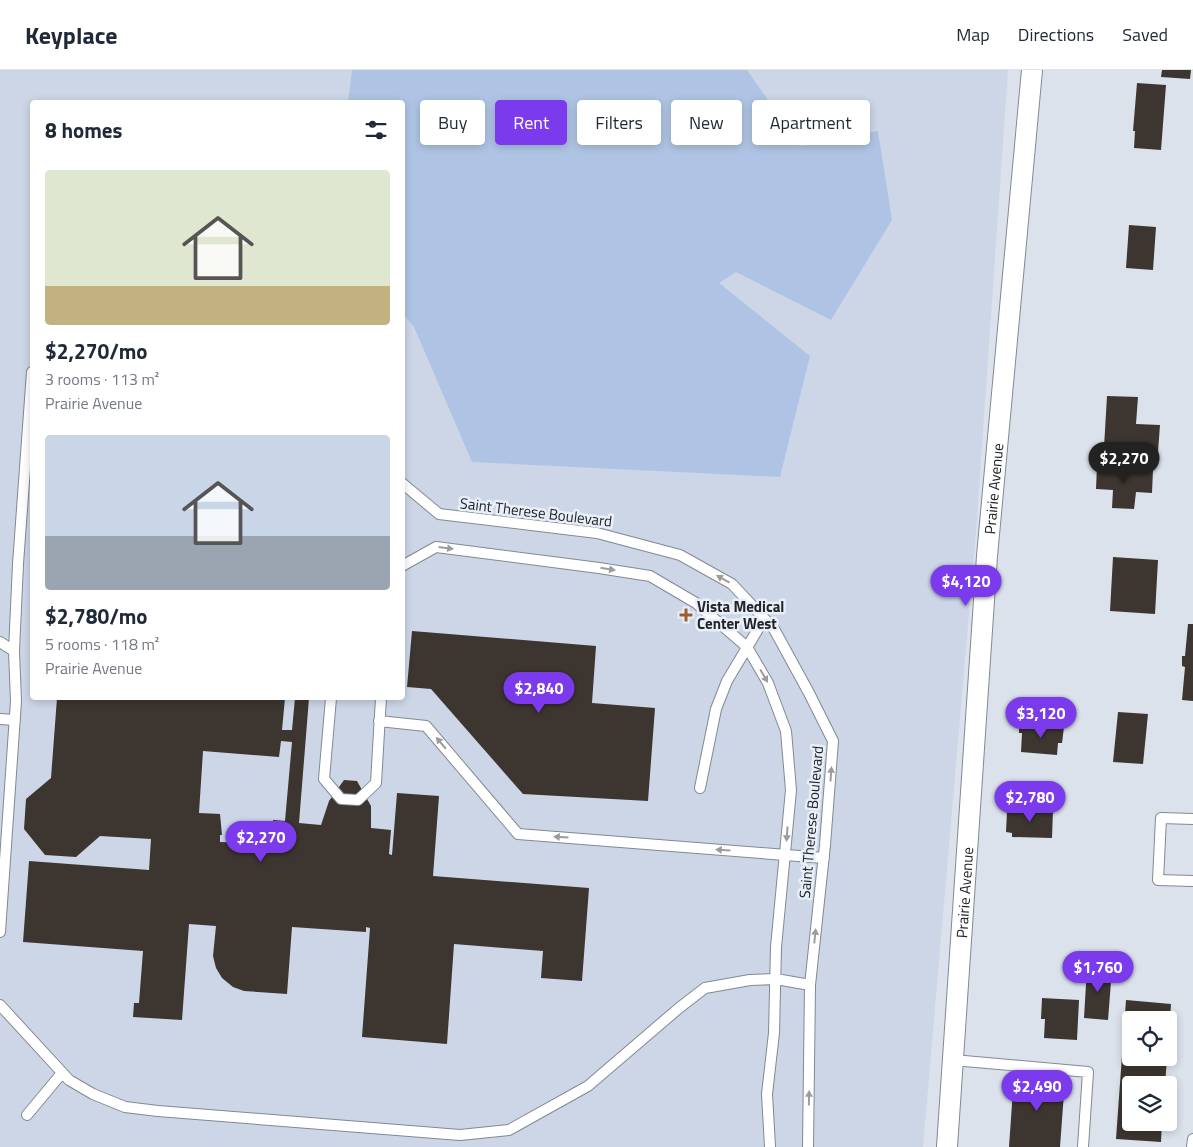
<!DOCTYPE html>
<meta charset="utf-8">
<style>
body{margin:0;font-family:"Titillium Web",sans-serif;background:#f6f6f7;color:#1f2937;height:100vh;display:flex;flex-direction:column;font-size:19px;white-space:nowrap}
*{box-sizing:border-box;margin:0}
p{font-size:16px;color:#747a83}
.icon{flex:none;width:28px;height:28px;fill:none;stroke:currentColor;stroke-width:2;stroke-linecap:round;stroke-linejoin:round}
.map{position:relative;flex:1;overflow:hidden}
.drawer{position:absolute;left:30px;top:30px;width:375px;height:600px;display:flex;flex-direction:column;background:#fff;border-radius:5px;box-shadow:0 2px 8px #0003}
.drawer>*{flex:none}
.top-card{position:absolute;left:420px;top:30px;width:475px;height:45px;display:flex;gap:10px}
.buttons{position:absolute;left:1122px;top:941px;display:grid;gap:10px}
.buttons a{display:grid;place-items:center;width:55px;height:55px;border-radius:5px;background:#fff;box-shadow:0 2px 8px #0003;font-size:25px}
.price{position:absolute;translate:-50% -42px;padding:0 11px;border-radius:18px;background:#7c3aed;color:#fff;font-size:16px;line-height:32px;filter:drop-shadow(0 1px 2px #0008)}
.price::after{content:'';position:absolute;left:50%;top:30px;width:15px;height:11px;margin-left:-8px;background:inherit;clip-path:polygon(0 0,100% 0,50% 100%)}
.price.current{background:#222;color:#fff}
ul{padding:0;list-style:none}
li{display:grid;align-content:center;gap:10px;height:265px;padding:0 15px}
li span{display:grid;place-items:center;height:155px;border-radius:5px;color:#555}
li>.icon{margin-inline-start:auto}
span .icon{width:90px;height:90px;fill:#fffc;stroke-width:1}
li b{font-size:21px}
h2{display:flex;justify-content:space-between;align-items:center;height:60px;padding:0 15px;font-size:21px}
.tag{padding:0 18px;border-radius:5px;background:#fff;box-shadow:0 2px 8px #0003;font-size:18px;line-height:45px}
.tag.current{background:#7c3aed;color:#fff}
header{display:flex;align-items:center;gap:30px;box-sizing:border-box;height:70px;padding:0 25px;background:#fff;border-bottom:1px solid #e0e1e3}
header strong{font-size:24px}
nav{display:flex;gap:28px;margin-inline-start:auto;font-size:18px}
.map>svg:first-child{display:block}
</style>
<header>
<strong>Keyplace</strong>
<nav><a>Map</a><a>Directions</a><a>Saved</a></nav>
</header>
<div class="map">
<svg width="1193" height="1077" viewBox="0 0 1193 1077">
<rect width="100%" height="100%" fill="#dbe2ec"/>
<path fill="#ccd6e7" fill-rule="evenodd" d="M 0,0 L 1008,0 L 976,462 L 923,1077 L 0,1077 ZM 32,32 L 402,32 L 402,628 L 32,628 Z"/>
<path fill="#afc4e4" d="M 352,0 L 747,0 L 800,76 L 878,61 L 892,150 L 831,250 L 736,202 L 719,213 L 810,286 L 780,407 L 472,392 L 414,257 L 403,244 L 402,32 L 348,32 Z"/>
<path fill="#3d352f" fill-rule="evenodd" d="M 1162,0 L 1191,0 L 1190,9 L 1161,7 Z
M 1137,13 L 1166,15 L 1161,80 L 1134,78 L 1135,61 L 1133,61 Z
M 1129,155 L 1156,157 L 1153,200 L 1126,198 Z
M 1107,326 L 1138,327 L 1136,354 L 1160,355 L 1158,382 L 1104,377 Z
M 1097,396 L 1153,399 L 1152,423 L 1136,422 L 1134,439 L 1112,438 L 1113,420 L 1096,419 Z
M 1113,487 L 1158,490 L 1155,544 L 1110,541 Z
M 1188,554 L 1193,554 L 1193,631 L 1182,630 L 1185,597 L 1182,596 L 1182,586 L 1185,586 Z
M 412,561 L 596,576 L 592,633 L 655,638 L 648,731 L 523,724 L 431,619 L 407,617 Z
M 57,628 L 285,628 L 282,660 L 292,660 L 295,628 L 309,628 L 299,753 L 321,755 L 329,731 L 344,710 L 357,711 L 371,736 L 371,758 L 391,760 L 389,784 L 392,785 L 397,723 L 439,726 L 433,806 L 589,818 L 582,911 L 541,908 L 543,881 L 454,874 L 447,974 L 362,967 L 370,858 L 366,857 L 366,862 L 292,857 L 287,924 L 244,921 L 233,917 L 222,908 L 216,898 L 213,886 L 216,856 L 189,854 L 182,950 L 133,947 L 134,933 L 139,933 L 143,881 L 23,872 L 29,791 L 149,800 L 151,769 L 100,766 L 76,787 L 45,785 L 24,759 L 26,729 L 51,708 ZM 281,671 L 292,672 L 285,751 L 273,750 L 272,759 L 261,758 L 260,766 L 248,765 L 248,773 L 220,772 L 220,765 L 222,765 L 220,744 L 199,743 L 203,681 L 279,687 Z
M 1118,642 L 1148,644 L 1143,694 L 1113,692 Z
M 1019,653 L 1064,657 L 1062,673 L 1058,673 L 1057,685 L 1021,682 L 1022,663 L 1019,663 Z
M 1015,738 L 1053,740 L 1052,768 L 1012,767 L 1012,763 L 1006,762 L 1007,741 L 1014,741 Z
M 1087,897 L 1112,899 L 1108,950 L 1084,948 Z
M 1042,928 L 1079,930 L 1077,970 L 1044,968 L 1045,949 L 1041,949 Z
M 1126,930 L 1171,934 L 1170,950 L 1131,950 L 1131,988 L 1167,988 L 1165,1015 L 1131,1015 L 1131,1052 L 1162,1052 L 1161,1072 L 1116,1069 Z
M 1014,1005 L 1065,1009 L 1060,1077 L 1009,1077 Z"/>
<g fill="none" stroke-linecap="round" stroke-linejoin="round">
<defs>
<path id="lane" d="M 402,413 L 439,444 L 597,463 L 680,485 L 732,514 L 774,559 L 809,623 L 833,671 L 825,775 L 810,915 L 808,1077
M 402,496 L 436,477 L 599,498 L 650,506 L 696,533 L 747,577 L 768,613 L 786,661 L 791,720 L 776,877 L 774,963 L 767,1024 L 770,1077
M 0,572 L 14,581 L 16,631 L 0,862
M 14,581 L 18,494 L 32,302
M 331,628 L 324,709 L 341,729 L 358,730 L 376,713 L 381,628
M 0,649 L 15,650
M 379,651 L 426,656 L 518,764 L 824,788
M 700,718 L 716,639 L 727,611 L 764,549
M 1193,749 L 1161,748 L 1158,810 L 1193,811
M 0,935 L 69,1010 L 93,1024 L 125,1037 L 158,1041 L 460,1065 L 509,1060 L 588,1016 L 679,938 L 705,918 L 750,910 L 776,909 L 810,915
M 953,990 L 1088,1002 L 1083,1077
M 27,1045 L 62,1003
M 1192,1077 L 1193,1069"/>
<g id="street">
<path id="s1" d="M 947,1077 L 987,486 L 1032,0"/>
</g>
</defs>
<use href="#lane" stroke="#838992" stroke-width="12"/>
<use href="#street" stroke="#838992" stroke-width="22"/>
<use href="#lane" stroke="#fff" stroke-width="10"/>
<use href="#street" stroke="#fff" stroke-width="20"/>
</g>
<defs><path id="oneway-solid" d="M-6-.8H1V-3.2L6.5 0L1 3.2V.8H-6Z" transform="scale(1.25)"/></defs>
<g fill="#9c9c9e">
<use href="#oneway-solid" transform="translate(446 478) rotate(7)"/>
<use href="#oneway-solid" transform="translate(608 499) rotate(9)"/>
<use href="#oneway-solid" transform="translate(723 509) rotate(-151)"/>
<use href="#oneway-solid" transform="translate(764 606) rotate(60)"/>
<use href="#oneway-solid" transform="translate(441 673) rotate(-130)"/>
<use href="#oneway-solid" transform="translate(831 704) rotate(-86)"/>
<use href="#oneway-solid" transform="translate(787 764) rotate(94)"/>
<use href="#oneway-solid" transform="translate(561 767) rotate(-176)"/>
<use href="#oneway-solid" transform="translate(723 780) rotate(-176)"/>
<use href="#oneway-solid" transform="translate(815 866) rotate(-84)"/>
<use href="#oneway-solid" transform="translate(809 1028) rotate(-89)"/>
</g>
<path fill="#9f5d2b" stroke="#e8eff9" stroke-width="2" d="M683.5 537.5h5v5h5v5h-5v5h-5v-5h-5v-5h5z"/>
<g text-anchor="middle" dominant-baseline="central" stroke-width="5" stroke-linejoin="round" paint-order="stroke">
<g font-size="15" fill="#222428" stroke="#e8eff9">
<text stroke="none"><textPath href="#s1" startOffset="660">Prairie Avenue</textPath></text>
<text transform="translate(536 442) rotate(7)">Saint Therese Boulevard</text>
<text transform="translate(811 752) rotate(-85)">Saint Therese Boulevard</text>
<text stroke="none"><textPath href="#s1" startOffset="255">Prairie Avenue</textPath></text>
</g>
<g font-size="15" font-weight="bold" fill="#222428" stroke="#e8eff9" text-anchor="start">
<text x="697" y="536">Vista Medical<tspan x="697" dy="17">Center West</tspan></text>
</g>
</g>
</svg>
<div class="buttons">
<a><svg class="icon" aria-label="locate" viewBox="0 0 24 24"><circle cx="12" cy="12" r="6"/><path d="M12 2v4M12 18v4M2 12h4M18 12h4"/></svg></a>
<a><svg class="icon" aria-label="layers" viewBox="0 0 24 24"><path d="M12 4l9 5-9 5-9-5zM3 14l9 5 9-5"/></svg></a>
</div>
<b class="price current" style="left:1124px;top:414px">$2,270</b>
<b class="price" style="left:966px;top:537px">$4,120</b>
<b class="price" style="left:539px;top:644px">$2,840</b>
<b class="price" style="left:1041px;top:669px">$3,120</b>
<b class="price" style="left:1030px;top:753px">$2,780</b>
<b class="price" style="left:261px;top:793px">$2,270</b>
<b class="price" style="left:1098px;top:923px">$1,760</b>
<b class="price" style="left:1037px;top:1042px">$2,490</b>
<div class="top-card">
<a class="tag">Buy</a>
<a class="tag current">Rent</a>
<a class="tag">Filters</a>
<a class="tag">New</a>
<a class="tag">Apartment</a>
</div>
<section class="drawer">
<h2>8 homes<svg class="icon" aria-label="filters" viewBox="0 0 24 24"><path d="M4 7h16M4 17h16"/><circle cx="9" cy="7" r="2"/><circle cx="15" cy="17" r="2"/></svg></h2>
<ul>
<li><span style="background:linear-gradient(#dfe7d0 75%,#c2b280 0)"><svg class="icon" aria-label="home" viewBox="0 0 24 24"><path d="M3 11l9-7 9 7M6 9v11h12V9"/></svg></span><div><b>$2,270/mo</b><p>3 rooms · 113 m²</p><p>Prairie Avenue</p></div></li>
<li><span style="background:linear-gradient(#c9d6e8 65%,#9aa5b1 0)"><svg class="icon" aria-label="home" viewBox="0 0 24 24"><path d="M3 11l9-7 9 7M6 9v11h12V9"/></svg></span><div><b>$2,780/mo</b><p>5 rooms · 118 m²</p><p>Prairie Avenue</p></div></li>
</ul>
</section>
</div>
